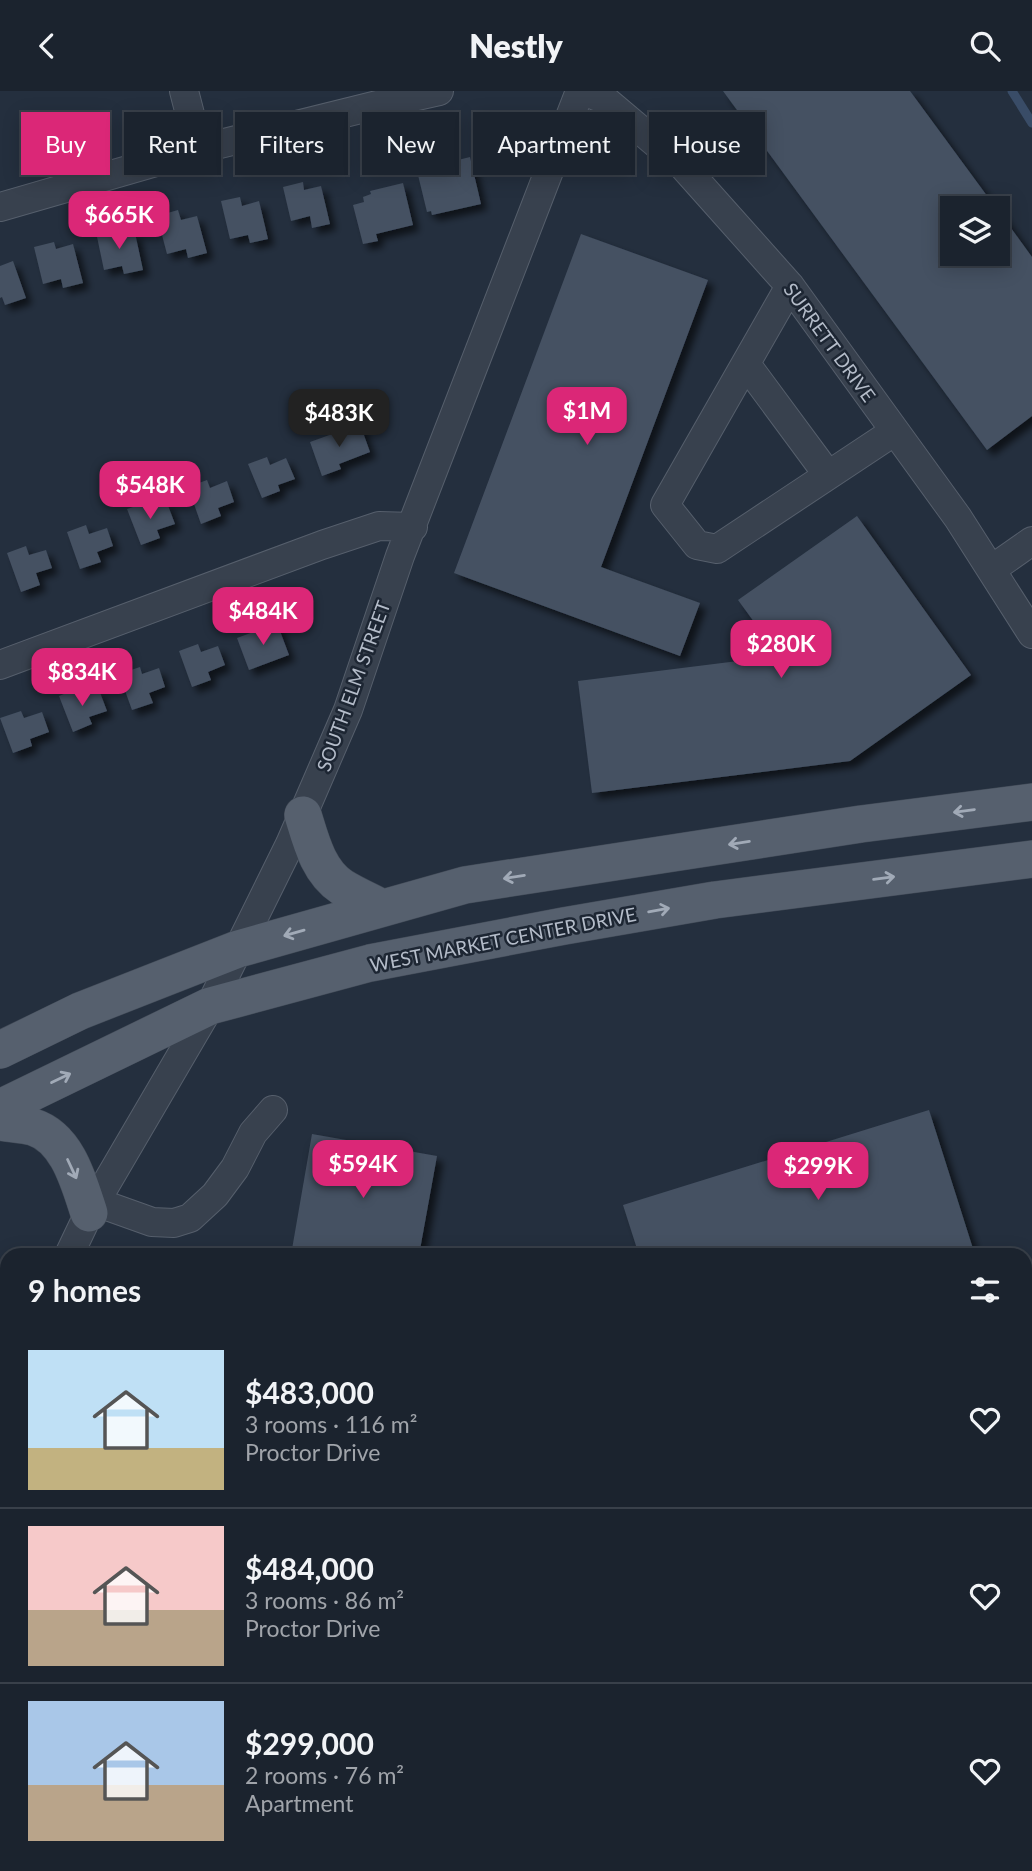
<!DOCTYPE html>
<meta charset="utf-8">
<style>
body{margin:0;font-family:Lato,sans-serif;background:#242b36;color:#f1f3f6;height:100vh;display:flex;flex-direction:column;font-size:26px;white-space:nowrap}
*{box-sizing:border-box;margin:0}
p{font-size:23px;color:#a0a4aa}
.icon{flex:none;width:38px;height:38px;fill:none;stroke:currentColor;stroke-width:2;stroke-linecap:round;stroke-linejoin:round}
.map{position:relative;flex:1;overflow:hidden}
.details{position:absolute;left:0px;top:1157px;width:1032px;height:625px;display:flex;flex-direction:column;background:#1b232e;border-radius:21px 21px 0 0;box-shadow:0 4px 18px #0003,0 0 0 2px #39404a}
.details>*{flex:none}
.top-card{position:absolute;left:21px;top:21px;width:990px;height:63px;display:flex;gap:14px}
.fabs{position:absolute;left:940px;top:105px;display:grid;gap:14px}
.fabs a{display:grid;place-items:center;width:70px;height:70px;border-radius:0px;background:#1b232e;box-shadow:0 4px 18px #0003,0 0 0 2px #39404a;font-size:35px}
.price{position:absolute;translate:-50% -60px;padding:0 16px;border-radius:14px;background:#db2777;color:#fff;font-size:23px;line-height:46px;filter:drop-shadow(0 2px 4px #0008)}
.price::after{content:'';position:absolute;left:50%;top:42px;width:21px;height:16px;margin-left:-10px;background:inherit;clip-path:polygon(0 0,100% 0,50% 100%)}
.price.current{background:#222;color:#fff}
ul{padding:0;list-style:none}
li{display:flex;align-items:center;gap:21px;height:175px;padding:0 28px}
li+li{border-top:2px solid #39404a}
li span{display:grid;place-items:center;flex:none;width:196px;height:140px;border-radius:0px;color:#555}
li>.icon{margin-inline-start:auto}
span .icon{width:84px;height:84px;fill:#fffc;stroke-width:1}
li b{font-size:30px}
h2{display:flex;justify-content:space-between;align-items:center;height:84px;padding:0 28px;font-size:30px}
.pill{padding:0 24px;border-radius:0px;background:#1b232e;box-shadow:0 4px 18px #0003,0 0 0 2px #39404a;font-size:24px;line-height:63px}
.pill.current{background:#db2777;color:#fff}
header{display:flex;justify-content:space-between;align-items:center;height:91px;padding:0 28px;background:#1b232e;font-size:32px;font-weight:800}
.map>svg:first-child{display:block}
</style>
<header><svg class="icon" aria-label="back" viewBox="0 0 24 24"><path d="M15 5l-7 7 7 7"/></svg>Nestly<svg class="icon" aria-label="search" viewBox="0 0 24 24"><circle cx="10" cy="10" r="6"/><path d="M15 15l6 6"/></svg></header>
<div class="map">
<svg width="1032" height="1780" viewBox="0 0 1032 1780">
<defs>
<filter id="shadow"><feDropShadow dx="6" dy="6" stdDeviation="3.5" flood-color="#0009"/></filter>
</defs>
<rect width="100%" height="100%" fill="#242f3e"/>
<g fill="none" stroke-linecap="round" stroke-linejoin="round">
<path stroke="#394c67" stroke-width="9" d="M 1012,0 L 1032,32"/>
</g>
<path fill="#455162" filter="url(#shadow)" d="M 723,0 L 910,0 L 996,117 L 952,117 L 952,163 L 998,163 L 998,119 L 1032,166 L 1032,325 L 987,359 Z
M 470,66 L 481,113 L 432,124 L 431,120 L 427,121 L 418,84 L 447,77 L 446,72 Z
M 303,91 L 304,99 L 321,95 L 330,133 L 312,137 L 310,125 L 291,130 L 283,96 Z
M 403,92 L 413,134 L 376,143 L 378,150 L 363,153 L 353,114 L 364,111 L 363,106 L 371,103 L 370,100 Z
M 240,106 L 242,115 L 259,110 L 268,148 L 250,152 L 248,144 L 230,148 L 221,110 Z
M 178,119 L 181,129 L 197,125 L 207,162 L 188,167 L 186,158 L 167,163 L 157,125 Z
M 115,137 L 117,145 L 135,142 L 143,179 L 124,183 L 122,175 L 104,179 L 96,141 Z
M 581,143 L 708,189 L 601,476 L 700,512 L 680,565 L 454,482 Z
M 54,151 L 56,158 L 73,153 L 83,192 L 63,197 L 61,188 L 43,193 L 34,156 Z
M 13,170 L 26,207 L 5,214 L 2,206 L 0,207 L 0,175 Z
M 360,333 L 370,361 L 339,373 L 341,378 L 322,385 L 310,351 Z
M 267,366 L 270,374 L 286,367 L 295,388 L 278,394 L 280,400 L 262,407 L 248,373 Z
M 207,389 L 210,397 L 227,390 L 234,411 L 218,417 L 221,425 L 201,433 L 188,396 Z
M 148,411 L 151,418 L 167,412 L 175,433 L 157,439 L 160,447 L 141,454 L 127,418 Z
M 857,425 L 971,584 L 850,670 L 592,702 L 578,590 L 779,565 L 738,509 Z
M 86,434 L 89,443 L 107,437 L 113,455 L 97,461 L 101,471 L 80,478 L 67,441 Z
M 26,455 L 29,464 L 46,459 L 52,477 L 36,482 L 40,494 L 21,501 L 7,462 Z
M 277,532 L 289,564 L 249,579 L 237,547 Z
M 198,553 L 201,561 L 218,555 L 225,574 L 208,581 L 211,589 L 192,596 L 179,560 Z
M 140,576 L 142,583 L 159,577 L 165,596 L 149,602 L 153,612 L 132,619 L 119,583 Z
M 78,597 L 82,606 L 99,599 L 107,620 L 89,626 L 92,633 L 73,641 L 59,605 Z
M 21,620 L 24,627 L 42,621 L 49,641 L 30,648 L 32,655 L 13,662 L 0,627 Z
M 929,1019 L 975,1164 L 639,1164 L 623,1114 Z
M 312,1043 L 437,1065 L 419,1164 L 291,1164 Z
M 0,1606 L 7,1608 L 7,1644 L 0,1641 Z
M 0,1673 L 7,1675 L 7,1710 L 0,1708 Z
M 216,1774 L 233,1774 L 256,1779 L 256,1780 L 215,1780 Z
M 448,1774 L 659,1774 L 658,1780 L 447,1780 Z"/>
<g fill="none" stroke-linecap="round" stroke-linejoin="round">
<defs>
<path id="minor" d="M 184,0 L 199,58
M 584,0 L 605,9 L 683,75 L 790,195 L 958,427 L 1032,543
M 0,116 L 204,57 L 373,15 L 439,0
M 790,195 L 665,414 L 697,454 L 717,458 L 895,340
M 746,273 L 828,384
M 992,478 L 1032,450
M 0,574 L 322,454 L 379,435 L 413,436
M 96,1111 L 152,1131 L 174,1132 L 190,1127 L 215,1104 L 235,1077 L 253,1042 L 273,1019
M 69,1164 L 89,1122 L 210,915 L 290,753 L 348,619 L 400,465 L 580,0
M 1026,1281 L 1032,1279
M 0,1331 L 7,1311
M 345,1780 L 346,1774
M 756,1780 L 757,1774"/>
<path id="major" d="M 303,724 C 311,750 318,780 342,796 C 355,804 369,810 382,817
M 0,959 L 80,920 L 238,858 L 465,794 L 861,733 L 1032,711
M 0,1017 L 210,915 L 370,872 L 564,835 L 715,809 L 1032,768
M 0,1031 C 11,1033 23,1033 33,1036 C 68,1047 79,1092 89,1122"/>
</defs>
<use href="#minor" stroke="#565f6c" stroke-width="30"/>
<use href="#major" stroke="#414a57" stroke-width="38"/>
<use href="#minor" stroke="#38414e" stroke-width="28"/>
<use href="#major" stroke="#56606e" stroke-width="37"/>
</g>
<defs><path id="oneway-shaft" d="M-6 0H5M1.5-3L5.5 0L1.5 3" fill="none" stroke-width="1.6" stroke-linecap="round" stroke-linejoin="round" transform="scale(1.75)"/></defs>
<g stroke="#a1aab7">
<use href="#oneway-shaft" transform="translate(964 720) rotate(172)"/>
<use href="#oneway-shaft" transform="translate(739 752) rotate(171)"/>
<use href="#oneway-shaft" transform="translate(514 786) rotate(171)"/>
<use href="#oneway-shaft" transform="translate(884 787) rotate(-7)"/>
<use href="#oneway-shaft" transform="translate(659 819) rotate(-10)"/>
<use href="#oneway-shaft" transform="translate(294 842) rotate(164)"/>
<use href="#oneway-shaft" transform="translate(61 987) rotate(-26)"/>
<use href="#oneway-shaft" transform="translate(72 1078) rotate(65)"/>
</g>
<g text-anchor="middle" dominant-baseline="central" stroke-width="5" stroke-linejoin="round" paint-order="stroke">
<g font-size="19" fill="#b4bcc9" stroke="#1d2633">
<text transform="translate(830 251) rotate(54)">SURRETT DRIVE</text>
<text transform="translate(353 595) rotate(-70)">SOUTH ELM STREET</text>
<text transform="translate(503 848) rotate(-11)">WEST MARKET CENTER DRIVE</text>
</g>
</g>
</svg>
<div class="fabs">
<a><svg class="icon" aria-label="layers" viewBox="0 0 24 24"><path d="M12 4l9 5-9 5-9-5zM3 14l9 5 9-5"/></svg></a>
</div>
<b class="price" style="left:119px;top:160px">$665K</b>
<b class="price" style="left:587px;top:356px">$1M</b>
<b class="price current" style="left:339px;top:358px">$483K</b>
<b class="price" style="left:150px;top:430px">$548K</b>
<b class="price" style="left:263px;top:556px">$484K</b>
<b class="price" style="left:781px;top:589px">$280K</b>
<b class="price" style="left:82px;top:617px">$834K</b>
<b class="price" style="left:363px;top:1109px">$594K</b>
<b class="price" style="left:818px;top:1111px">$299K</b>
<div class="top-card">
<a class="pill current">Buy</a>
<a class="pill">Rent</a>
<a class="pill">Filters</a>
<a class="pill">New</a>
<a class="pill">Apartment</a>
<a class="pill">House</a>
</div>
<section class="details">
<h2>9 homes<svg class="icon" aria-label="filters" viewBox="0 0 24 24"><path d="M4 7h16M4 17h16"/><circle cx="9" cy="7" r="2"/><circle cx="15" cy="17" r="2"/></svg></h2>
<ul>
<li><span style="background:linear-gradient(#bfe0f5 70%,#c2b280 0)"><svg class="icon" aria-label="home" viewBox="0 0 24 24"><path d="M3 11l9-7 9 7M6 9v11h12V9"/></svg></span><div><b>$483,000</b><p>3 rooms · 116 m²</p><p>Proctor Drive</p></div><svg class="icon" aria-label="heart" viewBox="0 0 24 24"><path d="M12 20l-8-8c-3-5 5-10 8-4 3-6 11-1 8 4z"/></svg></li>
<li><span style="background:linear-gradient(#f6c9c9 60%,#b9a48a 0)"><svg class="icon" aria-label="home" viewBox="0 0 24 24"><path d="M3 11l9-7 9 7M6 9v11h12V9"/></svg></span><div><b>$484,000</b><p>3 rooms · 86 m²</p><p>Proctor Drive</p></div><svg class="icon" aria-label="heart" viewBox="0 0 24 24"><path d="M12 20l-8-8c-3-5 5-10 8-4 3-6 11-1 8 4z"/></svg></li>
<li><span style="background:linear-gradient(#a9c7e8 60%,#b9a48a 0)"><svg class="icon" aria-label="home" viewBox="0 0 24 24"><path d="M3 11l9-7 9 7M6 9v11h12V9"/></svg></span><div><b>$299,000</b><p>2 rooms · 76 m²</p><p>Apartment</p></div><svg class="icon" aria-label="heart" viewBox="0 0 24 24"><path d="M12 20l-8-8c-3-5 5-10 8-4 3-6 11-1 8 4z"/></svg></li>
</ul>
</section>
</div>
